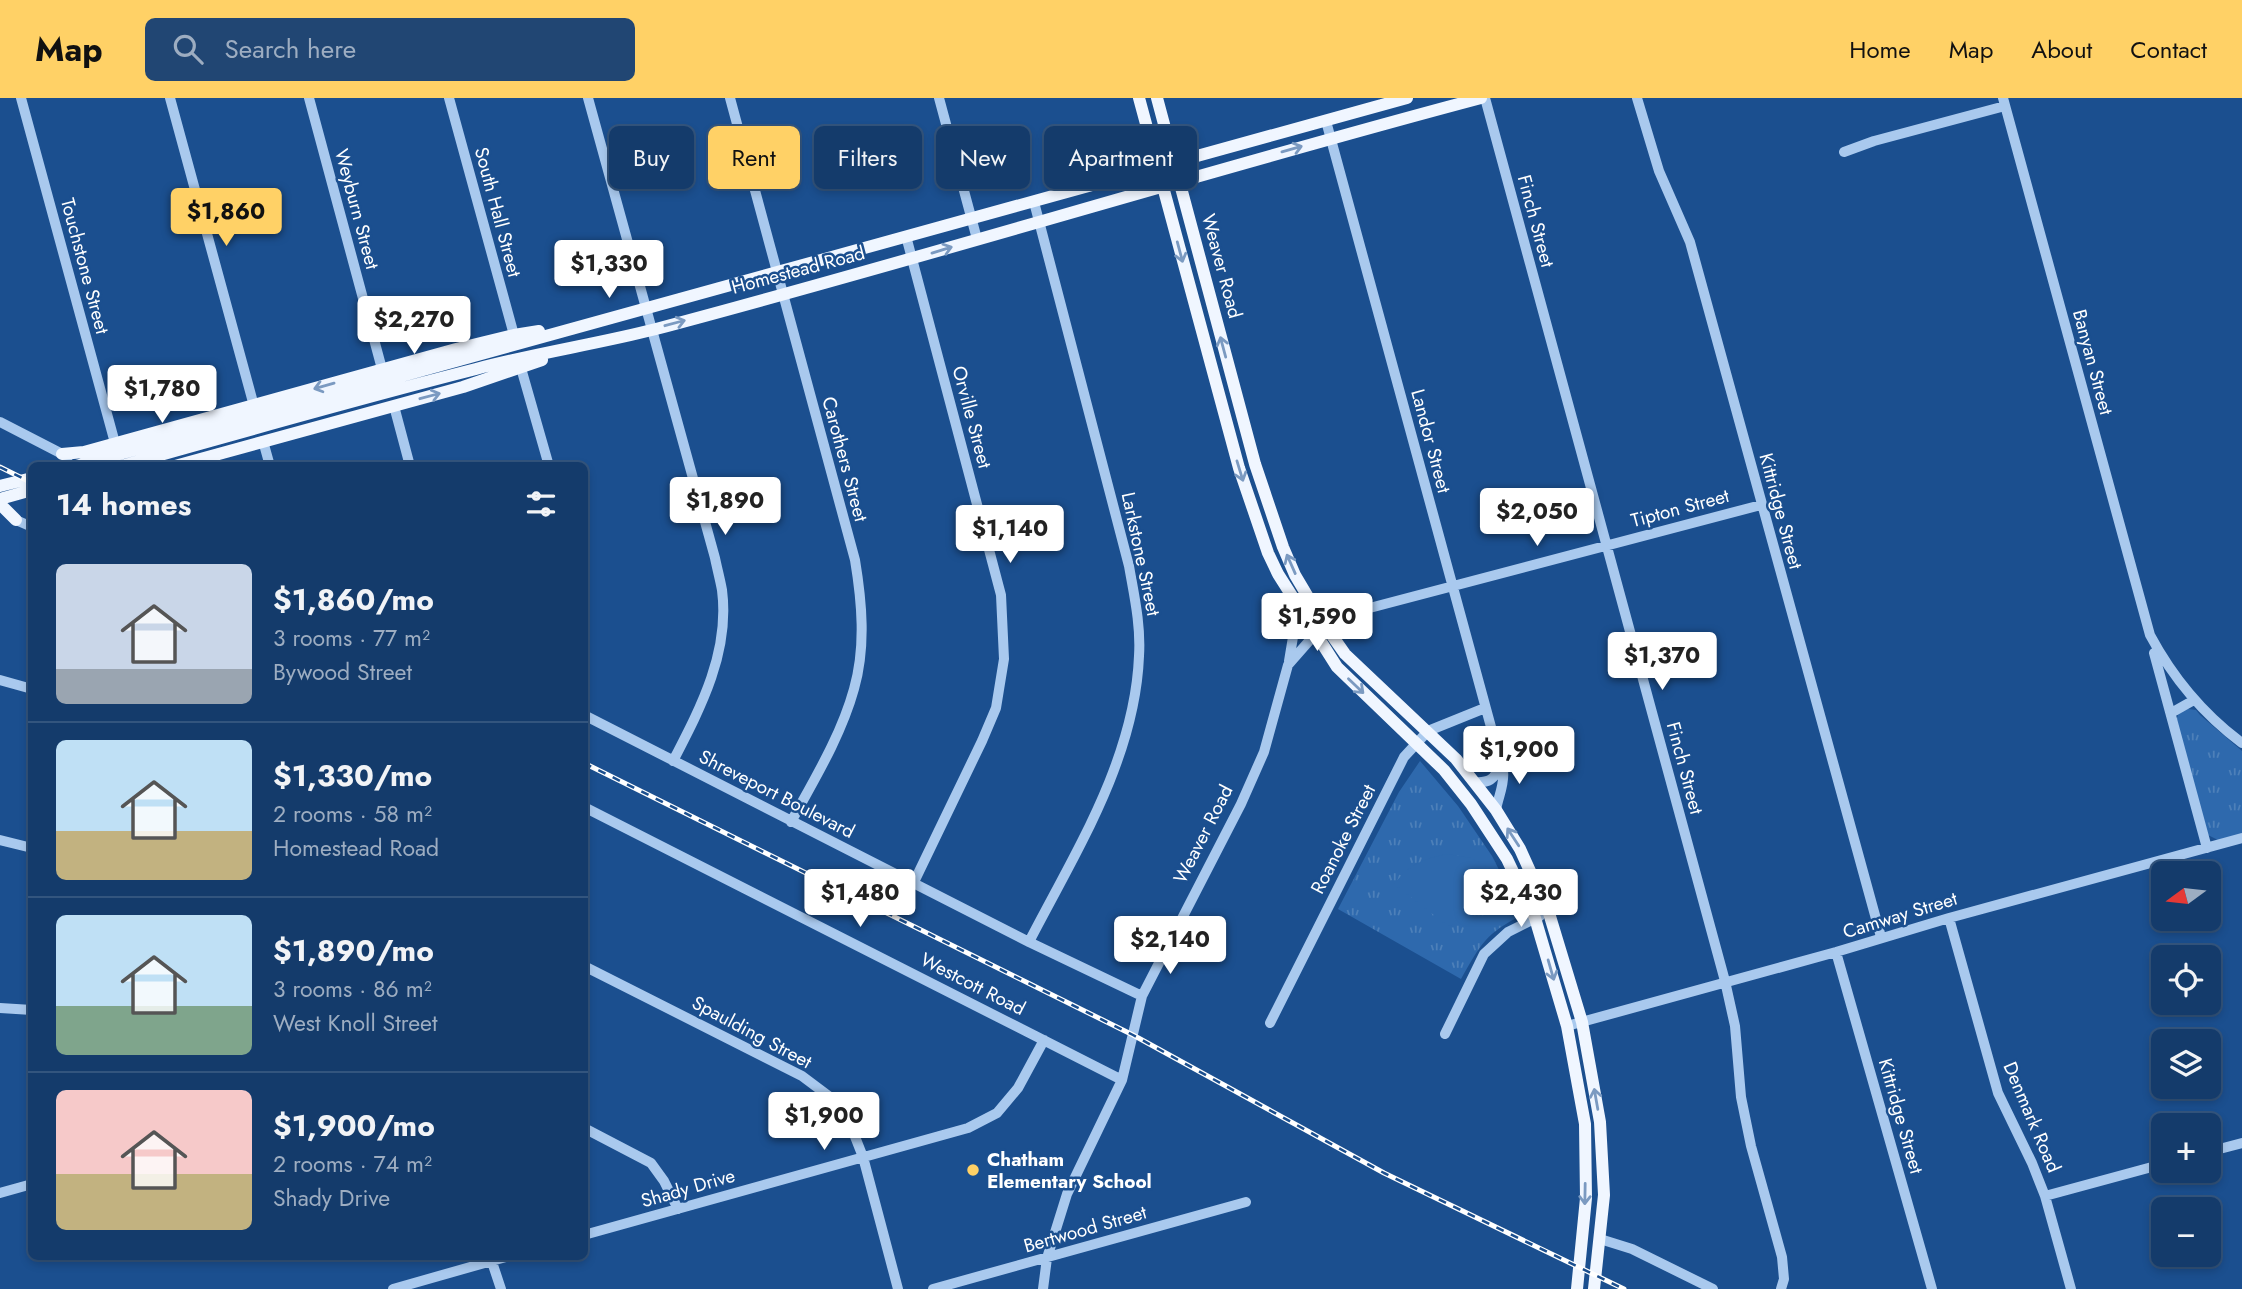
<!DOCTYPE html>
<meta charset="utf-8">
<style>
body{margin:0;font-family:Jost,sans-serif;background:#214673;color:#f1f3f6;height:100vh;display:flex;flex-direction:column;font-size:26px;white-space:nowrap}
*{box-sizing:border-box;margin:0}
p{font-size:23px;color:#9dadc1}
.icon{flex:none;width:38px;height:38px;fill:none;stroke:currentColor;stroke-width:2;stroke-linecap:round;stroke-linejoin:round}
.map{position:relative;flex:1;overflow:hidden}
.side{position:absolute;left:28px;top:364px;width:560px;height:798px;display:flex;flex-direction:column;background:#143b6b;border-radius:10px;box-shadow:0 4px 10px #0003,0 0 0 2px #33557e}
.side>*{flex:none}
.banner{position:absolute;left:609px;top:28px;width:665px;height:63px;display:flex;gap:14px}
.needle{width:46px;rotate:255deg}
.tools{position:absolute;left:2151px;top:763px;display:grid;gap:14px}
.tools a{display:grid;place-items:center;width:70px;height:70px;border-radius:10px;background:#143b6b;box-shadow:0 4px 10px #0003,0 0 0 2px #33557e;font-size:35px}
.price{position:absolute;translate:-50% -60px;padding:0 16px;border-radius:7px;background:#fff;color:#222;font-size:23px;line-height:46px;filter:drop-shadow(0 2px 4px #0008)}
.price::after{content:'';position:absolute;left:50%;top:42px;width:21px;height:16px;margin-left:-10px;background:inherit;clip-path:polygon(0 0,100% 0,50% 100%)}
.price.selected{background:#ffd166;color:#111}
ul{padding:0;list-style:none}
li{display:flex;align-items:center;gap:21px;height:175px;padding:0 28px}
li+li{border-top:2px solid #33557e}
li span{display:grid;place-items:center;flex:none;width:196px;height:140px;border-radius:10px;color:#555}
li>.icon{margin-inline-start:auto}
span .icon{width:84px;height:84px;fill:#fffc;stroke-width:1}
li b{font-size:30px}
h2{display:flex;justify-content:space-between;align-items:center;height:84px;padding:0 28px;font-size:30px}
.chip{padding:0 24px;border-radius:10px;background:#143b6b;box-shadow:0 4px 10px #0003,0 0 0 2px #33557e;font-size:24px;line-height:63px}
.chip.selected{background:#ffd166;color:#111}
header{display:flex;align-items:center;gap:42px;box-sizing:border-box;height:98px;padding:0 35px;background:#ffd166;color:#111}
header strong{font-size:33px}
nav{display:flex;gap:38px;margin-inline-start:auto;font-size:24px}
.search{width:490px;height:63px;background:#214673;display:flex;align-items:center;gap:18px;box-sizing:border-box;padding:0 24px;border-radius:10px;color:#9dadc1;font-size:26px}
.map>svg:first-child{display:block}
</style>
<header>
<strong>Map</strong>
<div class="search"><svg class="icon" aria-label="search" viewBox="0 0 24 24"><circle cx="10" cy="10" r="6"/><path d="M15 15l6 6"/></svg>Search here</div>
<nav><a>Home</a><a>Map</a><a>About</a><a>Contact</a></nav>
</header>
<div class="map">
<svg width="2242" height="1191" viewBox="0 0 2242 1191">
<defs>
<pattern id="park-tufts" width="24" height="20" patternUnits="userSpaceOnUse" patternTransform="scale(1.75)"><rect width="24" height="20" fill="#2e69ad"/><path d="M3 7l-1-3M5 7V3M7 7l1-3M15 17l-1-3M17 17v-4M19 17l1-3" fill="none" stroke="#4d80b9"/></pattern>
</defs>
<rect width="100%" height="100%" fill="#1b4f8f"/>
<path fill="url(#park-tufts)" d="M 2188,611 L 2196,612 L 2200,617 L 2242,653 L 2242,736 L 2218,742 L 2208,737 L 2176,623 L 2179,614 Z
M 1420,663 L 1458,708 L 1492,758 L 1522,817 C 1485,836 1481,846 1461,881 L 1338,811 L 1399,694 Z"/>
<path fill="#2e69ad" d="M 1447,756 L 1471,760 L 1493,772 L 1452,827 L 1448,828 L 1394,786 C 1410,766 1423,761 1447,756 Z"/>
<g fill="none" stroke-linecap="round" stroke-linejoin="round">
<path stroke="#a9c9ee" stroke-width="10" d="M 21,0 L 115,345
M 170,0 L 254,308
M 309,0 L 382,271
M 449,0 L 514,237
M 588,0 L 715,460 C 717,470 720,481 722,492 C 730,554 701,609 673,663
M 730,0 L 855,462 C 862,504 866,549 854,591 C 841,638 814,682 791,724
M 939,0 L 977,141
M 1485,0 L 1725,883 L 1735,928 L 1741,999 L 1751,1048 L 1782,1159 L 1784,1181 L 1781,1191
M 1637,0 L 1659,73 L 1690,144 L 1881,839
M 2003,0 L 2150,537 C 2173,580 2203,616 2242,645
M 1326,23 L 1503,673 C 1505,686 1498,699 1496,712
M 1844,54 L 1874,43 L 2005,8
M 906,138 L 1001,497 L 1004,561 L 996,610 L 982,643 L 914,784
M 521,270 L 549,368
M 394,308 L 410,368
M 0,324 L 68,359
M 263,343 L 270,368
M 16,422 L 32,429
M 1288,495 L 1294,533 L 1289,563
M 2154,555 L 2207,750
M 0,582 L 32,591
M 2171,615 L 2194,602
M 584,617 L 1029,844 L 1142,898
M 1474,684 C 1489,685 1494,682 1500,668
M 584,709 L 1122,982
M 0,742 L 32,750
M 1949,820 L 1998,995 L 2032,1065 L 2045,1098 L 2071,1191
M 1029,844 C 1075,755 1135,661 1139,558 C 1141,527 1134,497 1129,468 L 1034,104
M 1836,854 L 1932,1191
M 584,868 L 802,978 L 830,999 L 852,1031 L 863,1059 L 898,1191
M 0,910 L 32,912
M 1270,925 L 1404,659 L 1428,633 L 1485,610
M 1567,928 L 1836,854 L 1949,820 L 2242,740
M 1445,936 L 1484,856 L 1508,834 L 1540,818
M 584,1030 L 651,1065 L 664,1083 L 678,1111
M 2208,1054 L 2242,1045
M 0,1095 L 32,1086
M 2045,1098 L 2163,1066
M 584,1137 L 968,1030 L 997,1015 L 1018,990 L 1044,942
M 1600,1141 L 1632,1151 L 1713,1191
M 490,1158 L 501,1191
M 393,1191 L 509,1158
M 933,1191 L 1246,1104
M 1043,1191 L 1047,1160 L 1067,1096 L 1122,982 L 1142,898 L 1241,706 L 1264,654 L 1288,567 L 1324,526 L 1343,517 L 1761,407"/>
<path stroke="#f0f6ff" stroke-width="12" d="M 1139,0 L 1239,370 L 1268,455 L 1278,476 L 1337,569 L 1444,672 L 1471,706 L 1507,761 L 1535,820 L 1567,928 L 1585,1026 L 1586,1100 L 1577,1191
M 1157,0 L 1255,366 L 1283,449 L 1295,477 L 1324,526 L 1345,556 L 1456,661 L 1496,712 L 1520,751 L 1549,815 L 1582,924 L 1600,1024 L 1604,1097 L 1594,1191
M 62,356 L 84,354 L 456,251 L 514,237 L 539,233
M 76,368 L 1407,0
M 121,368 C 239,335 357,301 476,271 C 536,255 597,246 656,231 C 932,158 1205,73 1481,0
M 175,368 L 463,289 L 542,262
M 0,388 L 32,380
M 0,401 L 32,392
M 0,406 L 16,422"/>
<defs>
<path id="rail" d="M 0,369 L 32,385
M 584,665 L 1133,937 L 1384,1075 L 1624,1191"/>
</defs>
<use href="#rail" stroke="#fff" stroke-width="5"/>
<use href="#rail" stroke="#1b4f8f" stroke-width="2.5" stroke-dasharray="8" stroke-linecap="butt"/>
</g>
<defs><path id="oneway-shaft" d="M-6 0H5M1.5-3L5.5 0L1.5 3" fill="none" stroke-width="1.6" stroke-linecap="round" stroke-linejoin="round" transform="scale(1.75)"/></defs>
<g stroke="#7b9ac1">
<use href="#oneway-shaft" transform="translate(1292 51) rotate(-16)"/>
<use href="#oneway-shaft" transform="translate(942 152) rotate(-17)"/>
<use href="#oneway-shaft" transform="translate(1180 154) rotate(75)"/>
<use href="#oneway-shaft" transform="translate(675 225) rotate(-15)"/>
<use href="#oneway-shaft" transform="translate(1223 249) rotate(-105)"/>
<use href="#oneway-shaft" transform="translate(324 288) rotate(164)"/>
<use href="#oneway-shaft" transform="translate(430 298) rotate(-15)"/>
<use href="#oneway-shaft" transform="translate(1240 373) rotate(73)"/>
<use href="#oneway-shaft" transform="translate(1291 466) rotate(-114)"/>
<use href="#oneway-shaft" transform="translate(1356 588) rotate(44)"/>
<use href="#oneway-shaft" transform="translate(1513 739) rotate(-123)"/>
<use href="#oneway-shaft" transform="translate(1551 872) rotate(74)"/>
<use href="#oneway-shaft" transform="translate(1596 1001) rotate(-100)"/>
<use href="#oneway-shaft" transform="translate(1585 1096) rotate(91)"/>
</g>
<circle fill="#ffd166" stroke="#1b4f8f" stroke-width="2.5" cx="973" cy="1072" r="7"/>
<g text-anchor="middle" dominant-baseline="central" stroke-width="5" stroke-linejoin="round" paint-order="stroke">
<g font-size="19" fill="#fff" stroke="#1b4f8f">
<text transform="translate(357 111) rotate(75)">Weyburn Street</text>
<text transform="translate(498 114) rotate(75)">South Hall Street</text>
<text transform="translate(1536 123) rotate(75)">Finch Street</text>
<text transform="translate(85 168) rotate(75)">Touchstone Street</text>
<text transform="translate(1222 168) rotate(75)">Weaver Road</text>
<text transform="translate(798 172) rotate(-15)">Homestead Road</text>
<text transform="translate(2093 264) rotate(75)">Banyan Street</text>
<text transform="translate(972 319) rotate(75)">Orville Street</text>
<text transform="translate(1431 343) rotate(75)">Landor Street</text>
<text transform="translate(845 361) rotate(75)">Carothers Street</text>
<text transform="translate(1680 410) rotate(-15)">Tipton Street</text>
<text transform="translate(1781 413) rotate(75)">Kittridge Street</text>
<text transform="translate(1141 456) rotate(78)">Larkstone Street</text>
<text transform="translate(1685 670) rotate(75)">Finch Street</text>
<text transform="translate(777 696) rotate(27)">Shreveport Boulevard</text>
<text transform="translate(1203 736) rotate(-63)">Weaver Road</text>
<text transform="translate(1343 741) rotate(-63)">Roanoke Street</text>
<text transform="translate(1900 817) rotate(-17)">Camway Street</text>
<text transform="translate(973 886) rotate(27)">Westcott Road</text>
<text transform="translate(752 934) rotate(28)">Spaulding Street</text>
<text transform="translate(1901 1018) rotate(74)">Kittridge Street</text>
<text transform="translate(2032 1019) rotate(67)">Denmark Road</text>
<text transform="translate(688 1090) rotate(-16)">Shady Drive</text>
<text transform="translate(1085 1131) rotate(-16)">Bertwood Street</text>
</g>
<g font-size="19" font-weight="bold" fill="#fff" stroke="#1b4f8f" text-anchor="start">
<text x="987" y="1061">Chatham<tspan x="987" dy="22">Elementary School</tspan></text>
</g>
</g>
</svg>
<div class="tools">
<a><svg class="needle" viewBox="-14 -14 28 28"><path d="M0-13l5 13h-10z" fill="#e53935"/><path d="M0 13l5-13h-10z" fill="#9dadc1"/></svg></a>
<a><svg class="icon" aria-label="locate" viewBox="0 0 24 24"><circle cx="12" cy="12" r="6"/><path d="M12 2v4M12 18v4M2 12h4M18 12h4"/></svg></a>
<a><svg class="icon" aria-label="layers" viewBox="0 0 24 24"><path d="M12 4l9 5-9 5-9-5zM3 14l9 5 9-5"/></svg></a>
<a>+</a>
<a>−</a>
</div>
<b class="price selected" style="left:226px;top:150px">$1,860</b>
<b class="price" style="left:609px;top:202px">$1,330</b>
<b class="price" style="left:414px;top:258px">$2,270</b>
<b class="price" style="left:162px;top:327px">$1,780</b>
<b class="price" style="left:725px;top:439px">$1,890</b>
<b class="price" style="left:1537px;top:450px">$2,050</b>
<b class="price" style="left:1010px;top:467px">$1,140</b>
<b class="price" style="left:1317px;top:555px">$1,590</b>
<b class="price" style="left:1662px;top:594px">$1,370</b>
<b class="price" style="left:1519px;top:688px">$1,900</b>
<b class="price" style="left:860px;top:831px">$1,480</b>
<b class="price" style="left:1521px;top:831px">$2,430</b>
<b class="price" style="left:1170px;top:878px">$2,140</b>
<b class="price" style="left:824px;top:1054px">$1,900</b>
<div class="banner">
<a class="chip">Buy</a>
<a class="chip selected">Rent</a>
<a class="chip">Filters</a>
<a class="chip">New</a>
<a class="chip">Apartment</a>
</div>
<section class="side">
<h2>14 homes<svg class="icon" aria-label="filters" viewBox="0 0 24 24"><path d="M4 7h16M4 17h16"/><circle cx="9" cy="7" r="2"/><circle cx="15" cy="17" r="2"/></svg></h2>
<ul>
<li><span style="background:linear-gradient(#c9d6e8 75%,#9aa5b1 0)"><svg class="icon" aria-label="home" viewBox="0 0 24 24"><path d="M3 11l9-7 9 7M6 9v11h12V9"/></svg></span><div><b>$1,860/mo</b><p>3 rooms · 77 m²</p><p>Bywood Street</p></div></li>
<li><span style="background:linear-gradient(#bfe0f5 65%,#c2b280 0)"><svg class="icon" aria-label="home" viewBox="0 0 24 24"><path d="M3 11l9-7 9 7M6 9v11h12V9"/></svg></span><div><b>$1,330/mo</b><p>2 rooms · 58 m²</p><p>Homestead Road</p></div></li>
<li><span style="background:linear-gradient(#bfe0f5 65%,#7fa58c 0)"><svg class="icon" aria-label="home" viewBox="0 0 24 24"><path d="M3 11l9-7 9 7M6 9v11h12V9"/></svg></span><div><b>$1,890/mo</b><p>3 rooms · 86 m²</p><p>West Knoll Street</p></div></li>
<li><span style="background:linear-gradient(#f6c9c9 60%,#c2b280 0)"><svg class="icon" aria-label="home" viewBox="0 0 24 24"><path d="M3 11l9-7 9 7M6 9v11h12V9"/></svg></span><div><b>$1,900/mo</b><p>2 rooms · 74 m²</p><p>Shady Drive</p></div></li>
</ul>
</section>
</div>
